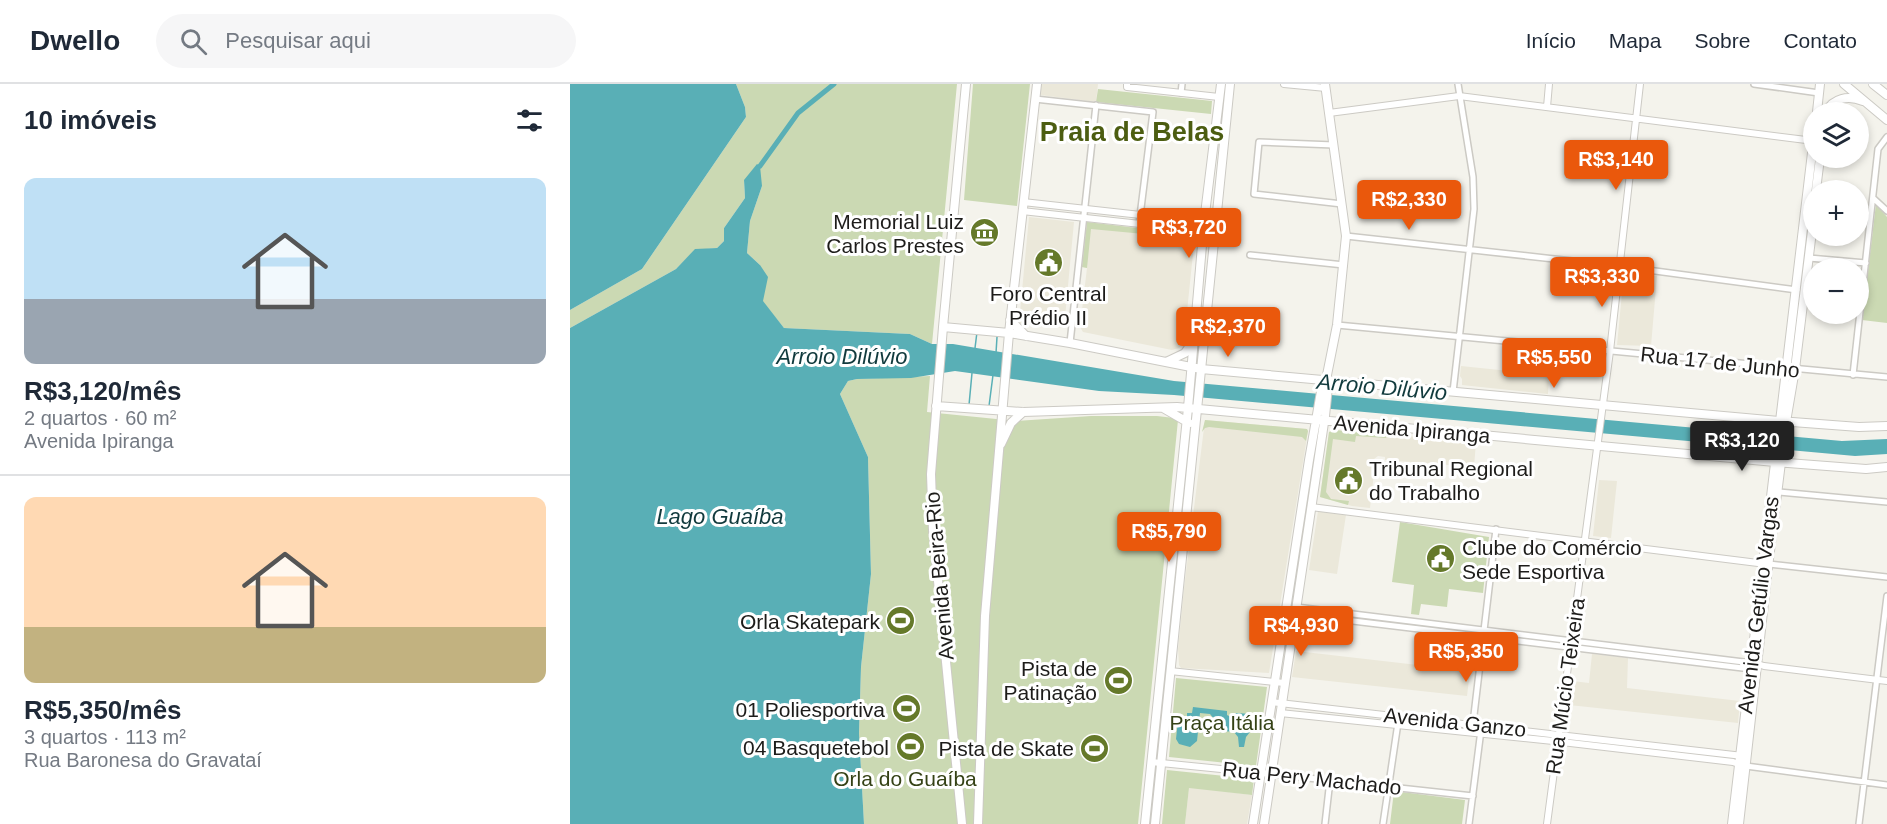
<!DOCTYPE html>
<html lang="pt">
<meta charset="utf-8">
<style>
body{margin:0;font-family:Arial,sans-serif;background:#f6f6f7;color:#1f2937;height:100vh;display:flex;flex-direction:column;font-size:22px;white-space:nowrap}
*{box-sizing:border-box;margin:0}
p{font-size:20px;color:#747a83}
.icon{flex:none;width:33px;height:33px;fill:none;stroke:currentColor;stroke-width:2;stroke-linecap:round;stroke-linejoin:round}
.map{position:relative;flex:1;overflow:hidden}
.panel{display:flex;flex-direction:column;background:#fff;width:570px}
.panel>*{flex:none}
.buttons{position:absolute;left:1233px;top:18px;display:grid;gap:12px}
.buttons a{display:grid;place-items:center;width:66px;height:66px;border-radius:50%;background:#fff;box-shadow:0 3px 9px #0003;font-size:30px}
.price{position:absolute;translate:-50% -51px;padding:0 14px;border-radius:6px;background:#ea580c;color:#fff;font-size:20px;line-height:39px;filter:drop-shadow(0 2px 3px #0008)}
.price::after{content:'';position:absolute;left:50%;top:36px;width:18px;height:14px;margin-left:-9px;background:inherit;clip-path:polygon(0 0,100% 0,50% 100%)}
.price.active{background:#222;color:#fff}
ul{padding:0;list-style:none}
li{display:grid;align-content:center;gap:12px;height:318px;padding:0 24px}
li+li{border-top:2px solid #e0e1e3}
li span{display:grid;place-items:center;height:186px;border-radius:12px;color:#555}
li>.icon{margin-inline-start:auto}
span .icon{width:108px;height:108px;fill:#fffc;stroke-width:1}
li b{font-size:26px}
h2{display:flex;justify-content:space-between;align-items:center;height:72px;padding:0 24px;font-size:26px}
header{display:flex;align-items:center;gap:36px;box-sizing:border-box;height:84px;padding:0 30px;background:#fff;border-bottom:2px solid #e0e1e3}
header strong{font-size:28px}
nav{display:flex;gap:33px;margin-inline-start:auto;font-size:21px}
.search{width:420px;height:54px;background:#f6f6f7;display:flex;align-items:center;gap:15px;box-sizing:border-box;padding:0 21px;border-radius:33px;color:#747a83;font-size:22px}
main{display:flex;flex:1;min-height:0}
.map>svg:first-child{display:block}
</style>
<header>
<strong>Dwello</strong>
<div class="search"><svg class="icon" aria-label="search" viewBox="0 0 24 24"><circle cx="10" cy="10" r="6"/><path d="M15 15l6 6"/></svg>Pesquisar aqui</div>
<nav><a>Início</a><a>Mapa</a><a>Sobre</a><a>Contato</a></nav>
</header>
<main>
<section class="panel">
<h2>10 imóveis<svg class="icon" aria-label="filters" viewBox="0 0 24 24"><path d="M4 7h16M4 17h16"/><circle cx="9" cy="7" r="2"/><circle cx="15" cy="17" r="2"/></svg></h2>
<ul>
<li><span style="background:linear-gradient(#bfe0f5 65%,#9aa5b1 0)"><svg class="icon" aria-label="home" viewBox="0 0 24 24"><path d="M3 11l9-7 9 7M6 9v11h12V9"/></svg></span><div><b>R$3,120/mês</b><p>2 quartos · 60 m²</p><p>Avenida Ipiranga</p></div></li>
<li><span style="background:linear-gradient(#ffd9b3 70%,#c2b280 0)"><svg class="icon" aria-label="home" viewBox="0 0 24 24"><path d="M3 11l9-7 9 7M6 9v11h12V9"/></svg></span><div><b>R$5,350/mês</b><p>3 quartos · 113 m²</p><p>Rua Baronesa do Gravataí</p></div></li>
</ul>
</section>
<div class="map">
<svg width="1317" height="740" viewBox="0 0 1317 740">
<rect width="100%" height="100%" fill="#f4f3ec"/>
<path fill="#ebe8da" d="M 471,0 L 528,0 L 526,18 L 470,11 Z
M 459,133 L 504,138 L 494,244 L 449,239 Z
M 517,138 L 625,150 L 614,257 L 609,264 L 602,266 L 513,248 L 510,243 L 517,184 L 512,183 Z
M 1054,188 L 1087,192 L 1081,262 L 1047,261 Z
M 962,266 L 970,266 L 968,291 L 979,293 L 978,310 L 892,301 L 892,295 L 890,292 L 891,282 L 959,289 Z
M 635,336 L 737,345 L 738,347 L 699,589 L 611,584 L 609,581 L 608,565 L 614,504 Z
M 764,346 L 906,358 L 904,383 L 815,376 L 815,373 L 808,372 L 800,378 L 805,380 L 800,424 L 782,422 L 750,413 L 759,348 Z
M 1029,396 L 1047,397 L 1041,454 L 1023,452 Z
M 748,427 L 776,431 L 767,490 L 739,486 Z
M 726,567 L 900,587 L 897,612 L 722,593 Z
M 1022,570 L 1058,574 L 1057,604 L 1170,617 L 1168,639 L 999,621 L 1002,597 L 1019,599 Z
M 619,703 L 682,711 L 677,740 L 615,740 Z"/>
<path fill="#cbd9b3" d="M 166,0 L 387,0 L 362,260 L 340,250 L 214,244 L 192,217 L 190,181 L 177,169 L 180,137 L 192,102 L 174,96 L 175,114 L 154,144 L 154,157 L 147,164 L 125,166 L 106,185 L 0,244 L 0,226 L 72,185 L 176,33 L 175,23 Z
M 403,0 L 460,0 L 447,122 L 394,116 Z
M 528,5 L 642,17 L 641,30 L 526,18 Z
M 1306,120 L 1317,133 L 1317,239 L 1292,236 Z
M 517,138 L 575,145 L 574,150 L 521,145 L 517,184 L 512,183 Z
M 360,292 L 357,328 L 446,337 L 521,332 L 587,332 L 604,334 L 608,336 L 568,740 L 294,740 L 289,649 L 291,583 L 301,490 L 298,373 L 270,310 L 278,297 L 287,295 Z
M 635,336 L 737,345 L 738,347 L 736,357 L 732,353 L 639,343 L 635,344 L 632,348 Z
M 764,346 L 817,350 L 816,354 L 786,352 L 785,358 L 763,355 L 756,408 L 761,415 L 779,417 L 778,421 L 750,413 L 759,348 Z
M 830,438 L 919,453 L 913,509 L 879,505 L 877,523 L 851,520 L 849,531 L 841,530 L 844,501 L 822,498 Z
M 606,594 L 697,603 L 686,682 L 599,673 Z
M 597,686 L 684,695 L 682,711 L 619,704 L 615,740 L 592,740 Z
M 824,707 L 895,716 L 892,740 L 820,740 Z"/>
<path fill="#59afb6" d="M 0,0 L 166,0 L 175,23 L 176,33 L 72,185 L 0,226 Z
M 187,80 L 190,82 L 192,102 L 180,137 L 177,169 L 190,181 L 198,193 L 193,217 L 214,244 L 340,250 L 362,260 L 383,260 L 604,297 L 1272,357 L 1317,355 L 1317,370 L 1285,372 L 604,311 L 529,307 L 385,287 L 341,294 L 287,295 L 278,297 L 270,310 L 298,373 L 301,490 L 291,583 L 289,649 L 294,740 L 0,740 L 0,244 L 106,185 L 125,165 L 147,164 L 154,157 L 154,144 L 175,114 L 174,96 Z
M 623,623 L 657,627 L 657,631 L 661,633 L 666,629 L 682,630 L 684,643 L 676,653 L 674,663 L 669,663 L 668,653 L 664,648 L 654,647 L 640,630 L 630,629 L 627,657 L 620,663 L 609,660 L 606,655 L 608,636 L 612,636 L 613,632 L 617,632 L 617,629 L 622,629 Z"/>
<g fill="none" stroke-linecap="round" stroke-linejoin="round">
<path stroke="#59afb6" stroke-width="1.5" d="M 405,264 L 407,248
M 426,269 L 427,253
M 399,321 L 402,289
M 419,322 L 423,291"/>
<path stroke="#59afb6" stroke-width="5" d="M 190,82 L 228,29 L 264,0"/>
<defs>
<path id="minor" d="M 1184,0 L 1249,9
M 611,9 L 612,0
M 465,15 L 583,28 L 569,140
M 764,61 L 689,58 L 684,110 L 772,120
M 1303,114 L 1317,127
M 776,152 L 1048,182 L 1227,206
M 680,171 L 774,181
M 1239,174 L 1296,179
M 767,241 L 1317,293
M 500,259 L 526,21
M 1283,291 L 1308,65 L 1317,53
M 883,308 L 904,125 L 903,93 L 888,0
M 1209,408 L 1317,418
M 1199,480 L 1317,493
M 726,523 L 1182,579
M 725,530 L 1181,585
M 902,648 L 926,445
M 1176,682 L 1317,701
M 701,690 L 903,712
M 755,740 L 760,696
M 813,740 L 829,632
M 899,740 L 911,646
M 1289,740 L 1317,512"/>
<path id="tertiary" d="M 557,0 L 557,3 L 649,13
M 714,0 L 756,4
M 977,23 L 979,0
M 759,29 L 889,12 L 1244,57
M 453,118 L 634,138
M 452,127 L 634,147
M 741,423 L 1196,480
M 1184,579 L 1194,582 L 1317,597
M 600,587 L 714,599
M 701,618 L 1173,672
M 710,629 L 983,657 L 1163,678 L 1171,681
M 581,678 L 701,690
M 977,740 L 1040,267 L 1070,0"/>
<path id="secondary" d="M 1274,0 L 1317,36
M 1303,0 L 1317,11
M 1247,28 L 1250,0
M 1256,28 C 1263,14 1278,11 1293,17
M 1246,106 L 1250,74
M 440,236 L 456,252
M 373,243 L 439,249 L 500,259 L 631,285 L 1209,337 L 1289,343 L 1317,342
M 596,278 L 615,269 L 623,257
M 366,322 L 453,328 L 607,323 L 1205,378 L 1296,385 L 1317,383
M 593,324 L 619,339
M 431,360 L 441,339 L 453,328
M 392,740 L 363,446 L 361,390 L 373,243 L 396,0
M 408,740 L 415,532 L 439,249 L 467,0
M 575,740 L 618,324 L 634,138 L 651,0
M 585,740 L 660,0
M 683,740 L 739,376 L 752,302 L 756,296 L 767,241 L 776,152 L 755,0
M 694,740 L 755,332 L 758,303 L 756,296
M 1162,740 L 1244,52
M 1169,740 L 1199,475 L 1216,338 L 1225,285 L 1244,131"/>
</defs>
<use href="#minor" stroke="#cccac4" stroke-width="8"/>
<use href="#tertiary" stroke="#cccac4" stroke-width="8"/>
<use href="#secondary" stroke="#cccac4" stroke-width="10"/>
<use href="#minor" stroke="#fff" stroke-width="5"/>
<use href="#tertiary" stroke="#fff" stroke-width="6"/>
<use href="#secondary" stroke="#fff" stroke-width="8"/>
</g>
<defs>
<symbol id="museum-disc" viewBox="-11 -11 22 22"><circle r="9.5" fill="#65792a" stroke="#fff"/><path d="M0-6L6-3V-2H-6V-3ZM-5-1h2V3h-2ZM-1-1h2V3h-2ZM3-1h2V3H3ZM-6 4H6V6H-6Z" fill="#fff"/></symbol>
<symbol id="civic-disc" viewBox="-11 -11 22 22"><circle r="9.5" fill="#65792a" stroke="#fff"/><path d="M-.6-6.5H3V-4.5H.6V-3L4-1V1h2V6H-6V1h2V-1L-.6-3ZM-1.2 2.5V6h2.4V2.5Z" fill="#fff"/></symbol>
<symbol id="stadium-disc" viewBox="-11 -11 22 22"><circle r="9.5" fill="#65792a" stroke="#fff"/><path d="M0-5a6.5 5 0 1 0 0 10a6.5 5 0 1 0 0-10ZM-3.5-1.8h7v3.6h-7Z" fill="#fff"/></symbol>
</defs>
<g fill-rule="evenodd">
<use href="#museum-disc" x="398" y="132" width="33" height="33"/>
<use href="#civic-disc" x="462" y="162" width="33" height="33"/>
<use href="#civic-disc" x="762" y="380" width="33" height="33"/>
<use href="#civic-disc" x="854" y="458" width="33" height="33"/>
<use href="#stadium-disc" x="314" y="520" width="33" height="33"/>
<use href="#stadium-disc" x="532" y="580" width="33" height="33"/>
<use href="#stadium-disc" x="320" y="608" width="33" height="33"/>
<use href="#stadium-disc" x="324" y="646" width="33" height="33"/>
<use href="#stadium-disc" x="508" y="648" width="33" height="33"/>
</g>
<g text-anchor="middle" dominant-baseline="central" stroke-width="6" stroke-linejoin="round" paint-order="stroke">
<g font-size="21" fill="#1d1c1a" stroke="#fff" text-anchor="end">
<text x="394" y="137">Memorial Luiz<tspan x="394" dy="24">Carlos Prestes</tspan></text>
<text x="478" y="209" text-anchor="middle">Foro Central<tspan x="478" dy="24">Prédio II</tspan></text>
<text x="799" y="384" text-anchor="start">Tribunal Regional<tspan x="799" dy="24">do Trabalho</tspan></text>
<text x="892" y="463" text-anchor="start">Clube do Comércio<tspan x="892" dy="24">Sede Esportiva</tspan></text>
<text x="310" y="537">Orla Skatepark</text>
<text x="527" y="584">Pista de<tspan x="527" dy="24">Patinação</tspan></text>
<text x="315" y="625">01 Poliesportiva</text>
<text x="319" y="663">04 Basquetebol</text>
<text x="504" y="664">Pista de Skate</text>
</g>
<g font-size="21" fill="#1d1c1a" stroke="#fff">
<text transform="translate(1150 278) rotate(6)">Rua 17 de Junho</text>
<text transform="translate(842 345) rotate(5)">Avenida Ipiranga</text>
<text transform="translate(369 492) rotate(-95)">Avenida Beira-Rio</text>
<text transform="translate(1188 521) rotate(-83)">Avenida Getúlio Vargas</text>
<text transform="translate(995 602) rotate(-82)">Rua Múcio Teixeira</text>
<text transform="translate(885 638) rotate(6)">Avenida Ganzo</text>
<text transform="translate(742 694) rotate(6)">Rua Pery Machado</text>
</g>
<g font-size="21" fill="#354216" stroke="#fff">
<text x="652" y="638">Praça Itália</text>
<text x="335" y="694">Orla do Guaíba</text>
</g>
<g font-size="22" font-style="italic" fill="#113a3d" stroke="#fff">
<text x="272" y="272">Arroio Dilúvio</text>
<text transform="translate(812 303) rotate(5)">Arroio Dilúvio</text>
<text x="150" y="432">Lago Guaíba</text>
</g>
<g font-size="27" font-weight="bold" fill="#4c5d11" stroke="#fff">
<text x="562" y="48">Praia de Belas</text>
</g>
</g>
</svg>
<div class="buttons">
<a><svg class="icon" aria-label="layers" viewBox="0 0 24 24"><path d="M12 4l9 5-9 5-9-5zM3 14l9 5 9-5"/></svg></a>
<a>+</a>
<a>−</a>
</div>
<b class="price" style="left:1046px;top:107px">R$3,140</b>
<b class="price" style="left:839px;top:147px">R$2,330</b>
<b class="price" style="left:619px;top:175px">R$3,720</b>
<b class="price" style="left:1032px;top:224px">R$3,330</b>
<b class="price" style="left:658px;top:274px">R$2,370</b>
<b class="price" style="left:984px;top:305px">R$5,550</b>
<b class="price active" style="left:1172px;top:388px">R$3,120</b>
<b class="price" style="left:599px;top:479px">R$5,790</b>
<b class="price" style="left:731px;top:573px">R$4,930</b>
<b class="price" style="left:896px;top:599px">R$5,350</b>
</div>
</main>
